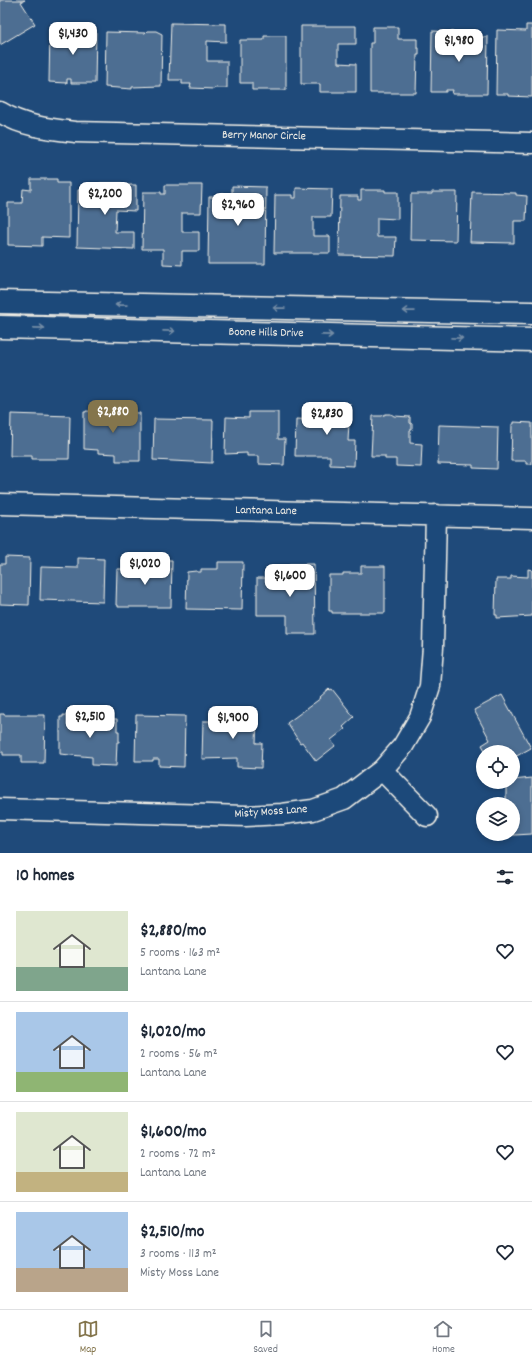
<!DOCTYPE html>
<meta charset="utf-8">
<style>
body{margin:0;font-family:Dekko,sans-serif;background:#f2f2f3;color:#1f2937;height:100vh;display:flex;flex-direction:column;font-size:15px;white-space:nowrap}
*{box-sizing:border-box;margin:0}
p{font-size:13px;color:#747a83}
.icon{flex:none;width:22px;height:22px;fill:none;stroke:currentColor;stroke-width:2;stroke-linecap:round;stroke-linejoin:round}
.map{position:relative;height:853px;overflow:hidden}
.details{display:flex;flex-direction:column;background:#fff;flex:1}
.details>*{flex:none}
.buttons{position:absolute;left:476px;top:745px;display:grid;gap:8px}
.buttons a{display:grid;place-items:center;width:44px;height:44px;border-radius:50%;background:#fff;box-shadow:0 2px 6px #0003;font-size:20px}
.price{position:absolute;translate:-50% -34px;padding:0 9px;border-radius:8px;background:#fff;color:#222;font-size:13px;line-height:26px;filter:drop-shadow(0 1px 2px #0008)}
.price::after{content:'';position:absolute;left:50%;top:24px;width:12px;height:9px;margin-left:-6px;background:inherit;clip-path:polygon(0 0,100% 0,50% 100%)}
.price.current{background:#84754c;color:#fff}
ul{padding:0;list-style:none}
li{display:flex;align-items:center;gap:12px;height:100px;padding:0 16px}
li+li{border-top:1px solid #e0e1e3}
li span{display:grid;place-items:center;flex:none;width:112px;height:80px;border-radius:0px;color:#555}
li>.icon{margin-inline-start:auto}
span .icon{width:48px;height:48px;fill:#fffc;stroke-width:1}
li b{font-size:17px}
h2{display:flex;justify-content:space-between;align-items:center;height:48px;padding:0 16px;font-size:17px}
.tabs{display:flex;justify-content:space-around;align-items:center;height:56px;border-top:1px solid #e0e1e3;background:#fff;font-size:11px;color:#747a83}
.tabs a{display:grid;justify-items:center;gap:2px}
.tabs .current{color:#84754c}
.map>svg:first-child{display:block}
</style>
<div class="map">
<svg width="532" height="853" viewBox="0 0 532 853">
<rect width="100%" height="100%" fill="#1f4a7a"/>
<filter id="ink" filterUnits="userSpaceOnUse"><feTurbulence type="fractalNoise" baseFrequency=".025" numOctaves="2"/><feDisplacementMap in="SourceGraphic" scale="8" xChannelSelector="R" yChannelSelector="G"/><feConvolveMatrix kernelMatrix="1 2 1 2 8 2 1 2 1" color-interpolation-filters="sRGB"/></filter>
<g filter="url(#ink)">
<path fill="#4d6e92" stroke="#f4f1e8" d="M 0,0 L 25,0 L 21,2 L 35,24 L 0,45 Z
M 171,23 L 226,24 L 226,42 L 207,41 L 207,61 L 227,61 L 227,88 L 214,88 L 214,89 L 190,88 L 191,84 L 182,84 L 182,80 L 169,80 Z
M 526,25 L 532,25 L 532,97 L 508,96 L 508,94 L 496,94 L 497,30 L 526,31 Z
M 301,26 L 356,26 L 356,44 L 338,44 L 338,63 L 356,64 L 356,92 L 320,92 L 320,84 L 301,84 Z
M 373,27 L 398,27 L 398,39 L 417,39 L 417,48 L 419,48 L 419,55 L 417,55 L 416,93 L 370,93 L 370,43 L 373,43 Z
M 50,29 L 96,30 L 95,83 L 71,83 L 71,79 L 67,79 L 67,83 L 49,82 Z
M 147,31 L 156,31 L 162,34 L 161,86 L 132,87 L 132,89 L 105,87 L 106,32 L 145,33 Z
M 432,31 L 463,32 L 463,37 L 488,37 L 487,94 L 452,94 L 453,90 L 446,90 L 446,92 L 431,92 Z
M 264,36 L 286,36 L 286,90 L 252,90 L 252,83 L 240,83 L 240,40 L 264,40 Z
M 31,179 L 57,179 L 57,183 L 69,183 L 69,238 L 42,237 L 42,246 L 8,245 L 8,203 L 22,203 L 23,189 L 31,190 Z
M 100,183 L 122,183 L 122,185 L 136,185 L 136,211 L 116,210 L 115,232 L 134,232 L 134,249 L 77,247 L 78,190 L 90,190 L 91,186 L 100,186 Z
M 165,185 L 202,185 L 201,213 L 182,213 L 182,232 L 199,232 L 199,251 L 182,251 L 182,265 L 163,264 L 163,249 L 142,249 L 143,192 L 161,192 L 161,194 L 165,194 Z
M 232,186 L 266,187 L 265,264 L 208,264 L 209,197 L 222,197 L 222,194 L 232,194 Z
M 296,188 L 332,189 L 331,217 L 313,217 L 313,236 L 330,236 L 330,253 L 274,253 L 275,195 L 292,195 L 292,198 L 296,198 Z
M 361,190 L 385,190 L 385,192 L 398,192 L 398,219 L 377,218 L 377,237 L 396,237 L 395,256 L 339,255 L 340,196 L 358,196 L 358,200 L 361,200 Z
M 432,192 L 457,192 L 456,241 L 410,240 L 411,194 L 432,194 Z
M 472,192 L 516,193 L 516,195 L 527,196 L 526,221 L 514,221 L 514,243 L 470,242 Z
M 321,403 L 350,404 L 348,441 L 355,441 L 354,466 L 330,465 L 330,456 L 295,456 L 296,419 L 320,420 Z
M 86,411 L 140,413 L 140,461 L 116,461 L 116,454 L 98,453 L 98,450 L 84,449 L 84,412 L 86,412 Z
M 249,412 L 278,412 L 278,439 L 285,439 L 284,465 L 259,464 L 259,456 L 247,456 L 247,453 L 225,454 L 226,417 L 249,418 Z
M 11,414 L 70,416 L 69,459 L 32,459 L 32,456 L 10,456 Z
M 386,414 L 391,414 L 394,416 L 410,417 L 410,423 L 412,424 L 412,430 L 410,430 L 410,443 L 422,444 L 421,467 L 396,466 L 396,459 L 385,459 L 385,456 L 371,456 L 373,416 L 382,416 Z
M 154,419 L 213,420 L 212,463 L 153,460 Z
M 514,422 L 532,423 L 532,464 L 526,464 L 526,461 L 511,461 L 512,424 L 514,424 Z
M 439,425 L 498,427 L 497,469 L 473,468 L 473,465 L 438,464 Z
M 5,557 L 30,558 L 29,605 L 0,604 L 0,564 L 5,564 Z
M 78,558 L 104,559 L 103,602 L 40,600 L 41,567 L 78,568 Z
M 147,560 L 172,560 L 171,607 L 118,607 L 118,605 L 116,605 L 117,569 L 130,569 L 130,567 L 147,568 Z
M 218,562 L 243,562 L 242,610 L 186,609 L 187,572 L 196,571 L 198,572 L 201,572 L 201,569 L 218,569 Z
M 290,564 L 314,564 L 315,634 L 287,634 L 287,615 L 257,615 L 257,578 L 273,578 L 273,576 L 290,576 Z
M 361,566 L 385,566 L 385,613 L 332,613 L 332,611 L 329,611 L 329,575 L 343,575 L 343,573 L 361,573 Z
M 528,569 L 532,570 L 532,616 L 497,618 L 497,615 L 495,615 L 496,579 L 511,579 L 511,576 L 528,577 Z
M 329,689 L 330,690 L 332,689 L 354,717 L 343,727 L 345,729 L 331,740 L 335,746 L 316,761 L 302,742 L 300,743 L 287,723 L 321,698 L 320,697 Z
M 502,695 L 531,748 L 513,758 L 513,752 L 486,752 L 482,745 L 490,740 L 474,710 Z
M 0,714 L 4,714 L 4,715 L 45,715 L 44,763 L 21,763 L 21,755 L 3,755 L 3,752 L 0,752 Z
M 227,714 L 257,715 L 256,743 L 262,743 L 261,768 L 237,767 L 237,758 L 202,759 L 203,721 L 227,721 Z
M 63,715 L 75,716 L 75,718 L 117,719 L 117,731 L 119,731 L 119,742 L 117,742 L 116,766 L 92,765 L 92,757 L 60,754 L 60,717 L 63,717 Z
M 136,715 L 185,716 L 184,767 L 159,766 L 159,759 L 153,759 L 153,761 L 135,761 Z
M 532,778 L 532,834 L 498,836 L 498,834 L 513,834 L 513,804 L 506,804 L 506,782 L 513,782 L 513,780 Z"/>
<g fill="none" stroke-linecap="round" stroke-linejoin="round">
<defs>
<path id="street" d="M 0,112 C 22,126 49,129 75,132 L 532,143
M 0,504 L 532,518
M 382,770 L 427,816
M 0,809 L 246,816 L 282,814 L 313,810 L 344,799 L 382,770 L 403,746 L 420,717 L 430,686 L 433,647 L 436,515"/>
<path id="secondary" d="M 0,302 L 532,313
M 0,327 L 532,340"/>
</defs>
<use href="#street" stroke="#f4f1e8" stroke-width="23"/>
<use href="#secondary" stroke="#f4f1e8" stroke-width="25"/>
<use href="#street" stroke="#1f4a7a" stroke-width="20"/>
<use href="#secondary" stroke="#1f4a7a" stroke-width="22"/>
</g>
<defs><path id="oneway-shaft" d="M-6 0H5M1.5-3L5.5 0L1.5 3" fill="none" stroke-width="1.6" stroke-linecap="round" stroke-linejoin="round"/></defs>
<g stroke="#748da6">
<use href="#oneway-shaft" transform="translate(121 305) rotate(-179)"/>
<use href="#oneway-shaft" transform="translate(279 308) rotate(-179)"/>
<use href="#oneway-shaft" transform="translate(409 311) rotate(-179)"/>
<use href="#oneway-shaft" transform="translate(39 328) rotate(1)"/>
<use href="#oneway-shaft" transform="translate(169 331) rotate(1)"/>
<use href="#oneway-shaft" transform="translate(327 335) rotate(1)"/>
<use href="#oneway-shaft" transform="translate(457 338) rotate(1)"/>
</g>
</g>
<g text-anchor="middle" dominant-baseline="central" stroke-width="3.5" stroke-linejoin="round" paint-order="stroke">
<g font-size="12" fill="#f4f1e8" stroke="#1f4a7a">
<text transform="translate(264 136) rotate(1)">Berry Manor Circle</text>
<text transform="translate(266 333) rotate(1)">Boone Hills Drive</text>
<text transform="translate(266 511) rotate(1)">Lantana Lane</text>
<text transform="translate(271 812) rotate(-4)">Misty Moss Lane</text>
</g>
</g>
</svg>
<div class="buttons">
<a><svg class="icon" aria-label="locate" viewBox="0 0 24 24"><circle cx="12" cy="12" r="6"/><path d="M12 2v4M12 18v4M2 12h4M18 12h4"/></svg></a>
<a><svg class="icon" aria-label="layers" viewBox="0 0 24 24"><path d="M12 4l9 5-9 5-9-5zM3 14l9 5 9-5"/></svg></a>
</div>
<b class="price" style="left:73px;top:56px">$1,430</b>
<b class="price" style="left:459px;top:63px">$1,980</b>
<b class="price" style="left:105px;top:216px">$2,200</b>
<b class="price" style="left:238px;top:227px">$2,960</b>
<b class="price current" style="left:113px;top:434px">$2,880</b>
<b class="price" style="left:327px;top:436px">$2,830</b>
<b class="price" style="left:145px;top:586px">$1,020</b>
<b class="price" style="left:290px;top:598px">$1,600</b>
<b class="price" style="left:90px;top:739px">$2,510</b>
<b class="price" style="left:233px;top:740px">$1,900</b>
</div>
<section class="details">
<h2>10 homes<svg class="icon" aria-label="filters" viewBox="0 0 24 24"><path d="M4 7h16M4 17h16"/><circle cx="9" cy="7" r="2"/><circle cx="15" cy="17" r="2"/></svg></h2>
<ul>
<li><span style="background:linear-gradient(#dfe7d0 70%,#7fa58c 0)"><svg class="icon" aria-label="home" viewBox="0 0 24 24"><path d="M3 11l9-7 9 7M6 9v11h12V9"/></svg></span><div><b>$2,880/mo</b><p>5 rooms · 163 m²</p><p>Lantana Lane</p></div><svg class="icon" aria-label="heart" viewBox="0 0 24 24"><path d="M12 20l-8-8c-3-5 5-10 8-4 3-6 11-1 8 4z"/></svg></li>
<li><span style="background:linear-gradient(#a9c7e8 75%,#8fb573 0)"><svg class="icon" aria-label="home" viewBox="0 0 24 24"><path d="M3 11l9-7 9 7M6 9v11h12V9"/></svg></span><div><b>$1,020/mo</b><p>2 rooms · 56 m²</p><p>Lantana Lane</p></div><svg class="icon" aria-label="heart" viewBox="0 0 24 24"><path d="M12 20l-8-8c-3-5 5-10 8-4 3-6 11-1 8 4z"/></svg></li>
<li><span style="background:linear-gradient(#dfe7d0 75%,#c2b280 0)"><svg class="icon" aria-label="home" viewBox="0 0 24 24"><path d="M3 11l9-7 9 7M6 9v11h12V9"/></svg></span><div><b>$1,600/mo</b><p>2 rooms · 72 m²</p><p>Lantana Lane</p></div><svg class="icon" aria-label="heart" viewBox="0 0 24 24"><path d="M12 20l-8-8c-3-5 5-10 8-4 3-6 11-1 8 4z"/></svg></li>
<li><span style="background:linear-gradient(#a9c7e8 70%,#b9a48a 0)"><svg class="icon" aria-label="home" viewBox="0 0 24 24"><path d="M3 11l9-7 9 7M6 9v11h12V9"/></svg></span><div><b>$2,510/mo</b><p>3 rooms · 113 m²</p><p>Misty Moss Lane</p></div><svg class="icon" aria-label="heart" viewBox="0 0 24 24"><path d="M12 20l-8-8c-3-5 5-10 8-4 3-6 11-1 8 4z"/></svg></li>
</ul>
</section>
<nav class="tabs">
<a class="current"><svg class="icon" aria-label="map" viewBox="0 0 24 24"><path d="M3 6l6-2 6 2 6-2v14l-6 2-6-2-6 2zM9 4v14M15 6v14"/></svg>Map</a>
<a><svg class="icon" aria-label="saved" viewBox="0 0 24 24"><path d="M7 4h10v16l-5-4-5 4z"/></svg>Saved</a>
<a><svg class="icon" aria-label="home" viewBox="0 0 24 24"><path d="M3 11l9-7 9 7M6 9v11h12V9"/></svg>Home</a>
</nav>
